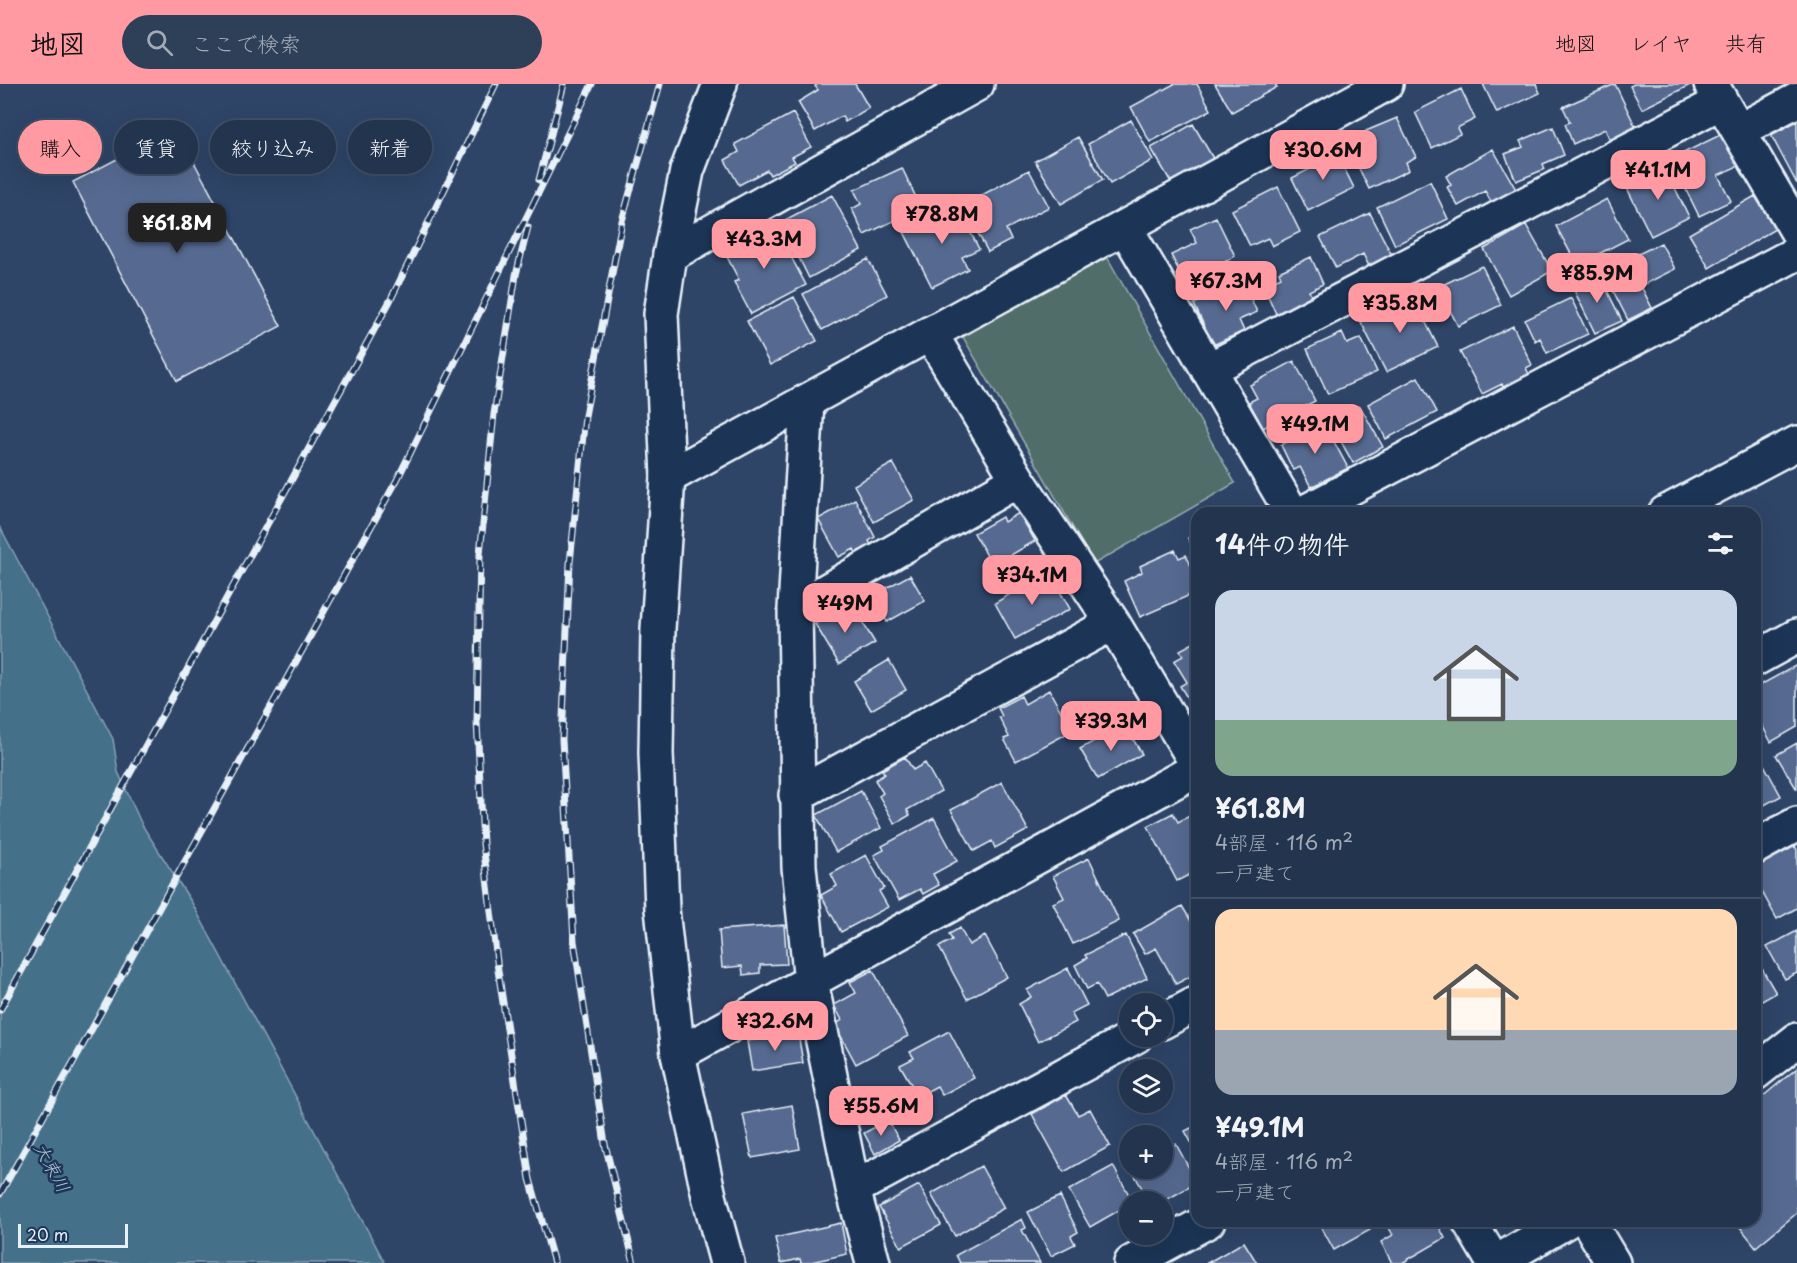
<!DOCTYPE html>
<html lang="ja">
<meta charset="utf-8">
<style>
body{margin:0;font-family:"Playpen Sans","Klee One",sans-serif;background:#2e3f58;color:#f1f3f6;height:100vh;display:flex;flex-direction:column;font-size:22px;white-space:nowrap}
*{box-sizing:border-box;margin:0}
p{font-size:20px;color:#a2aab6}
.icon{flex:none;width:33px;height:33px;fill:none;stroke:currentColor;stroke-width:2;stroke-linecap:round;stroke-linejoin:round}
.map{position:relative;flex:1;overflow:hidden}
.details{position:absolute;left:1191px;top:423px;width:570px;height:720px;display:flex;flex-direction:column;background:#22344e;border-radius:18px;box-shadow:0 6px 24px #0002,0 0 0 2px #3f4f66}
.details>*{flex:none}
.hud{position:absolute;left:18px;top:36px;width:570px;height:54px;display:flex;gap:12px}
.fabs{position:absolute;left:1119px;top:909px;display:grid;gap:12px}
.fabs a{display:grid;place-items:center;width:54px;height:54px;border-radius:50%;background:#22344e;box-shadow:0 6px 24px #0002,0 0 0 2px #3f4f66;font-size:30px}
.scale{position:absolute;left:18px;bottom:15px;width:110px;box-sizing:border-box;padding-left:6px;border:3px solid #e8f1f8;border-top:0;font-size:16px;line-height:21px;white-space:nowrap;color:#e8f1f8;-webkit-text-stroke:4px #1d3557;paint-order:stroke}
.price{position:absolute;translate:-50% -51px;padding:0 14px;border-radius:12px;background:#ff9aa2;color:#111;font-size:20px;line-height:39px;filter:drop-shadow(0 2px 3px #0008)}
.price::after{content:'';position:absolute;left:50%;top:36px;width:18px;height:14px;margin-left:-9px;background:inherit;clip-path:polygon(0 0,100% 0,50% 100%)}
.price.selected{background:#222;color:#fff}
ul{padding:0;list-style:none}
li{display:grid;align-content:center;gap:12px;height:318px;padding:0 24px}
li+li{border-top:2px solid #3f4f66}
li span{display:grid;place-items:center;height:186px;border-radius:18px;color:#555}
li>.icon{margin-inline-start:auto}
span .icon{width:108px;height:108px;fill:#fffc;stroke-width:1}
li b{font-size:26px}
h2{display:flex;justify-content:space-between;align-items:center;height:72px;padding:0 24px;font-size:26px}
.pill{padding:0 21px;border-radius:27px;background:#22344e;box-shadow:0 6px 24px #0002,0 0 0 2px #3f4f66;font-size:21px;line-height:54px}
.pill.selected{background:#ff9aa2;color:#111}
header{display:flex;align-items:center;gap:36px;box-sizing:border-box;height:84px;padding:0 30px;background:#ff9aa2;color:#111}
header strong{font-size:28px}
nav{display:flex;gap:33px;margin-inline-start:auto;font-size:21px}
.search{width:420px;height:54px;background:#2e3f58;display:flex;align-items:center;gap:15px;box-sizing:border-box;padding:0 21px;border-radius:33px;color:#a2aab6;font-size:22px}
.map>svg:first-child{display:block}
</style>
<header>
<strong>地図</strong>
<div class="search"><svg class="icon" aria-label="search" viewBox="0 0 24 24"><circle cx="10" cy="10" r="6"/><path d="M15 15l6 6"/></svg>ここで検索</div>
<nav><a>地図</a><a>レイヤ</a><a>共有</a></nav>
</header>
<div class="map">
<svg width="1797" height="1179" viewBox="0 0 1797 1179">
<rect width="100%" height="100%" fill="#2e4568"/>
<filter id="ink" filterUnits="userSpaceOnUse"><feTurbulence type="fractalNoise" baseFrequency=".0167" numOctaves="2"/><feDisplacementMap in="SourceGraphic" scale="12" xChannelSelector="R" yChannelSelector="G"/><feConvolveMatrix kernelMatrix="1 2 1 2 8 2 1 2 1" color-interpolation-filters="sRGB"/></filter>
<g filter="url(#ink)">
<path fill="#516d6b" stroke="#9cafb2" stroke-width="1.5" d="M 1106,171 L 1235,399 L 1094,480 L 963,253 Z"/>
<path fill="#447089" stroke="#86a4b5" stroke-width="1.5" d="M 0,443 L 113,655 L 118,688 L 142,741 L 192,819 L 385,1179 L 0,1179 Z"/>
<path fill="#576a91" stroke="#e8f1f8" stroke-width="1.5" d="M 818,0 L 855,0 L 869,24 L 845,38 L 842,32 L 815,47 L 798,18 L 818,6 L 815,2 Z
M 1174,0 L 1197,0 L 1211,26 L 1150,58 L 1131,23 Z
M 1215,0 L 1275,0 L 1277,3 L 1232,28 Z
M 1483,0 L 1536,0 L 1540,9 L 1497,29 Z
M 1615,0 L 1637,46 L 1611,58 L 1605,45 L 1573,60 L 1565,40 L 1570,38 L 1563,23 Z
M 1634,0 L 1689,0 L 1690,1 L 1642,25 L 1630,2 Z
M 1461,5 L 1475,35 L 1457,44 L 1460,50 L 1432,64 L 1415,28 Z
M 793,29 L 811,63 L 792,73 L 795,78 L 770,91 L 767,86 L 739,101 L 725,76 L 739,68 L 735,60 Z
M 1397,34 L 1416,73 L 1406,78 L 1409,86 L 1369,105 L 1354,74 L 1374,65 L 1366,47 Z
M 1131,36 L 1153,76 L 1110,100 L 1088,60 Z
M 1797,37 L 1797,100 L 1771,51 Z
M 1193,40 L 1214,76 L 1172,100 L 1151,64 Z
M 1553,43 L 1564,71 L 1543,80 L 1545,85 L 1516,97 L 1505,70 L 1523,63 L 1520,57 Z
M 176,44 L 281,242 L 177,297 L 73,98 Z
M 1722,50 L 1738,82 L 1718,91 L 1731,117 L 1699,132 L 1671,75 Z
M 1078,53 L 1103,96 L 1061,120 L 1035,77 Z
M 1334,64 L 1354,104 L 1308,127 L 1292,94 L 1314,83 L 1311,76 Z
M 1493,65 L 1519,111 L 1495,125 L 1485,107 L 1458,122 L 1447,103 L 1451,101 L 1446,92 Z
M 1665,83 L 1689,133 L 1651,152 L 1626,102 Z
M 902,84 L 921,124 L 864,151 L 852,125 L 861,120 L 854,106 Z
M 1029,86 L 1049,123 L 1006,145 L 1011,156 L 988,168 L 963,121 Z
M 1430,97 L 1448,135 L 1395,161 L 1377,123 Z
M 1278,103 L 1300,148 L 1272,162 L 1268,154 L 1250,162 L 1232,126 Z
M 832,111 L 861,166 L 809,194 L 797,170 L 802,168 L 785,136 Z
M 1755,112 L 1775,145 L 1709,184 L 1689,150 Z
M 1607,115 L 1628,155 L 1577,181 L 1556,142 Z
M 957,122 L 979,165 L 962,173 L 968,185 L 932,203 L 904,148 Z
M 1370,129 L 1396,179 L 1373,190 L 1363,170 L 1336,184 L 1320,153 Z
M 1216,133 L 1235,172 L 1223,179 L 1225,184 L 1187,203 L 1171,171 L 1197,159 L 1190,145 Z
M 774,141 L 806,201 L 751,230 L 734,198 L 739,196 L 724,167 Z
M 1526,141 L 1552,187 L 1509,211 L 1484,165 Z
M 1661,159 L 1675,185 L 1641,202 L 1652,224 L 1628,236 L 1603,187 Z
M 1311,173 L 1323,200 L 1309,207 L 1312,213 L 1300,218 L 1302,223 L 1278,234 L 1263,201 L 1281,193 L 1279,188 Z
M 868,175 L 887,211 L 822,246 L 803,210 Z
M 1482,182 L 1501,221 L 1458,242 L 1438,203 Z
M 1599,190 L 1622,237 L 1595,249 L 1572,202 Z
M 1243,197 L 1257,228 L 1239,236 L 1244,247 L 1213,261 L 1194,220 Z
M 794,213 L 817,257 L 770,281 L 747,237 Z
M 1413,213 L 1438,263 L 1386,288 L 1361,238 Z
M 1571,214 L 1588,250 L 1547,269 L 1540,254 L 1535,257 L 1525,236 Z
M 1513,242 L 1532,281 L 1526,284 L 1533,298 L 1507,311 L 1502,300 L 1482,310 L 1460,268 Z
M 1342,249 L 1347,260 L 1361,254 L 1377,288 L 1328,310 L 1307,265 Z
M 1294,277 L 1315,317 L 1263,344 L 1249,318 L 1257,314 L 1250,301 Z
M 1418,293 L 1437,328 L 1386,355 L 1368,320 Z
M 1360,322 L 1383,363 L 1353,379 L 1330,338 Z
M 1324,339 L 1348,384 L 1311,403 L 1300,383 L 1293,386 L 1281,361 Z
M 893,379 L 914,416 L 874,438 L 854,401 Z
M 855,415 L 875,453 L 869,457 L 871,461 L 856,469 L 854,465 L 839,473 L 818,435 Z
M 1019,429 L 1035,457 L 1009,472 L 1010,474 L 994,484 L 974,449 L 1002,433 L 1004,438 Z
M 1197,450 L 1197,472 L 1188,454 Z
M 1175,466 L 1179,474 L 1186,471 L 1197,496 L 1197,508 L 1140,533 L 1124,497 L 1142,488 L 1140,482 Z
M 1044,490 L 1054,506 L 1058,504 L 1070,525 L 1015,555 L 995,519 Z
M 910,491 L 925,517 L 887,538 L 873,511 Z
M 851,519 L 875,559 L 839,580 L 815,540 Z
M 1197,557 L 1197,630 L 1180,602 L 1187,598 L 1174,577 L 1183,572 L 1180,566 Z
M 889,576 L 906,606 L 871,626 L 854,597 Z
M 1797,581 L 1797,643 L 1771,658 L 1755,628 L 1755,625 L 1761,621 L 1755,611 L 1755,604 Z
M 1049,606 L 1072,647 L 1016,677 L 1004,655 L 1009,653 L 999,633 L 1002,632 L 998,624 L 1021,612 L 1025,620 Z
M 1124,640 L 1142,670 L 1098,695 L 1080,665 Z
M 1797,659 L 1797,704 L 1796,704 L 1776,671 Z
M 905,673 L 913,686 L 925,679 L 941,707 L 907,726 L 910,731 L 895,740 L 879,712 L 883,709 L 875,696 L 885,690 L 882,686 Z
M 1762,677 L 1781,712 L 1755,726 L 1755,681 Z
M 1002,698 L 1028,746 L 995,764 L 992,757 L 974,767 L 951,726 Z
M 861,707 L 881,744 L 836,768 L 816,731 Z
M 1173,729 L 1178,738 L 1195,729 L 1197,733 L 1197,787 L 1177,797 L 1148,742 Z
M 934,734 L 957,777 L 933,790 L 939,801 L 923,810 L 920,805 L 899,816 L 874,771 L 884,766 L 882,762 Z
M 1795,762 L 1797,766 L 1797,824 L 1777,835 L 1755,795 L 1755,784 Z
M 866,771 L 884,804 L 879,807 L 888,823 L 841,848 L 821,811 L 837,802 L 831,790 Z
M 1089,774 L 1119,837 L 1073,860 L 1053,819 L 1064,814 L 1053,792 Z
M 1182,822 L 1197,847 L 1197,889 L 1176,900 L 1156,864 L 1145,870 L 1133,850 Z
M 784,841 L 787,880 L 760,881 L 760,889 L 743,891 L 742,882 L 722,884 L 719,846 Z
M 960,844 L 969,861 L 985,852 L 1007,893 L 967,915 L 939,863 L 952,856 L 949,850 Z
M 1797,847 L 1797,889 L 1785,895 L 1767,863 Z
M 1126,851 L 1147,894 L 1105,915 L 1097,900 L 1087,905 L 1075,881 L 1087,874 L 1085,871 Z
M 1755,873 L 1776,909 L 1755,921 Z
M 1068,884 L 1087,921 L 1071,929 L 1076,938 L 1038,958 L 1019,920 L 1031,913 L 1027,906 Z
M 873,886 L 908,952 L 856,980 L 835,941 L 842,936 L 834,921 L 856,909 L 850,898 Z
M 949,947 L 974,994 L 942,1011 L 937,1002 L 922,1010 L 918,1003 L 914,1005 L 900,981 L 914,974 L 910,968 Z
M 798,949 L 803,979 L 752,987 L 747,957 Z
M 1797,984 L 1797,1129 L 1756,1163 L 1735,1137 L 1755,1137 L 1755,1019 Z
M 1066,1011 L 1078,1031 L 1090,1025 L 1110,1062 L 1064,1088 L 1032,1030 Z
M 792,1021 L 800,1065 L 752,1074 L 743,1030 Z
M 888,1036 L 899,1056 L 875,1070 L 864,1049 Z
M 1197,1041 L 1197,1069 L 1185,1047 Z
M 1176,1060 L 1197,1099 L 1162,1118 L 1150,1118 L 1131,1085 L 1162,1084 L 1162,1068 Z
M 981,1082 L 1004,1124 L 955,1152 L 931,1110 Z
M 1113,1082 L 1133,1118 L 1130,1118 L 1130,1120 L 1090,1143 L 1069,1106 Z
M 919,1101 L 941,1141 L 901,1163 L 879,1123 Z
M 1060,1112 L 1078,1148 L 1071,1152 L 1075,1160 L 1051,1172 L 1028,1128 Z
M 1022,1135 L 1026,1144 L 1022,1146 L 1040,1179 L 960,1179 L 956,1171 Z
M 1318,1137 L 1365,1137 L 1370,1146 L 1334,1166 Z
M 1385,1137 L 1436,1137 L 1445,1154 L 1402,1179 L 1392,1179 L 1381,1158 L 1393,1151 Z
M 841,1139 L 847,1170 L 807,1179 L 801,1179 L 800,1175 L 781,1179 L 775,1154 Z
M 1244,1158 L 1257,1179 L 1207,1179 Z"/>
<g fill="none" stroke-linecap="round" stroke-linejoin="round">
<defs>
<path id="street" d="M 1711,0 L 1797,147
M 1739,47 L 1797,16
M 1125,143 L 1292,429
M 670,171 L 977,0
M 930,249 L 1018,396 L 1113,539 L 1197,680
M 1208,286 L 1721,18
M 807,317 L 795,525 L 799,783 L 811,898 L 853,1105 L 873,1179
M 668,393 L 1386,0
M 1303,429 L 1797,169
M 1665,429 L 1797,359
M 795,525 L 1018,396
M 1755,575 L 1797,552
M 796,711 L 1113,539
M 1755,763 L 1797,740
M 1162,938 L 1197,919
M 678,970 L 1197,685
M 1755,989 L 1797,956
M 853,1105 L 1136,952
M 1469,1137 L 1494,1179
M 1588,1137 L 1613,1179
M 1131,1179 L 1208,1137
M 1495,1179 L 1567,1137"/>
<path id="secondary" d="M 720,0 L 687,87 L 670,171 L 661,230 L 668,393 L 658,545 L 656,669 L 662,825 L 678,970 L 709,1112 L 727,1179"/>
</defs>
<use href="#street" stroke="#e8f1f8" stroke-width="38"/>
<use href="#secondary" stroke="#e8f1f8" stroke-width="38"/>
<use href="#street" stroke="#1d3557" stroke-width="33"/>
<use href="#secondary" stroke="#1d3557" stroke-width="33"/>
<defs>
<path id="rail" d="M 539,96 L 564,0
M 528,143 L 516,191 L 494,330 L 480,470 L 477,637 L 483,760 L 498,886 L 530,1095 L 554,1179
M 0,926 L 390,217 L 496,0
M 0,1110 L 397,396 L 592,0
M 634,1179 L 605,1060 L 574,857 L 562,656 L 570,479 L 585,332 L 622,137 L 660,0"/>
</defs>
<use href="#rail" stroke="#e8f1f8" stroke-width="7"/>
<use href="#rail" stroke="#1d3557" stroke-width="4.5" stroke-dasharray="14" stroke-linecap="butt"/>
</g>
</g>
<g text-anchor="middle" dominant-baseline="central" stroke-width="5" stroke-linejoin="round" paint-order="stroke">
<g font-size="18" font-style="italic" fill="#afc4d1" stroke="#1d3557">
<text transform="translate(53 1083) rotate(61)">大束川</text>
</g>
</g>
</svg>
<div class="fabs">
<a><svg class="icon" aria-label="locate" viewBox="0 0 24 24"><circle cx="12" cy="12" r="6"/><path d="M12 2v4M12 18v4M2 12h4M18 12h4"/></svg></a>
<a><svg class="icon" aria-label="layers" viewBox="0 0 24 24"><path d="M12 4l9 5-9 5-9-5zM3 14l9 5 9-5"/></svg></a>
<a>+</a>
<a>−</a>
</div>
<div class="scale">20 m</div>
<b class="price" style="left:1323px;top:97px">¥30.6M</b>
<b class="price" style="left:1658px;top:117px">¥41.1M</b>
<b class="price" style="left:942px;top:161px">¥78.8M</b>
<b class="price selected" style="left:177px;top:170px">¥61.8M</b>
<b class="price" style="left:764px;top:186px">¥43.3M</b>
<b class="price" style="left:1597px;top:220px">¥85.9M</b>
<b class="price" style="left:1226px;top:228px">¥67.3M</b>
<b class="price" style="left:1400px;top:250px">¥35.8M</b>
<b class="price" style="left:1315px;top:371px">¥49.1M</b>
<b class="price" style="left:1032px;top:522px">¥34.1M</b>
<b class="price" style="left:845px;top:550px">¥49M</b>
<b class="price" style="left:1111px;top:668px">¥39.3M</b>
<b class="price" style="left:775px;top:968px">¥32.6M</b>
<b class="price" style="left:881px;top:1053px">¥55.6M</b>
<div class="hud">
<a class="pill selected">購入</a>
<a class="pill">賃貸</a>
<a class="pill">絞り込み</a>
<a class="pill">新着</a>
</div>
<section class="details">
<h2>14件の物件<svg class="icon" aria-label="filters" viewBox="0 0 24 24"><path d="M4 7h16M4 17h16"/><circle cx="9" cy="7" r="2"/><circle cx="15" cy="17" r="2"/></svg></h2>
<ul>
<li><span style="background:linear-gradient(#c9d6e8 70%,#7fa58c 0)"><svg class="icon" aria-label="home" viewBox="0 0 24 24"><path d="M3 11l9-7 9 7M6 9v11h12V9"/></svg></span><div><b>¥61.8M</b><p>4部屋 · 116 m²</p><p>一戸建て</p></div></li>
<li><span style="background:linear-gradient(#ffd9b3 65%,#9aa5b1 0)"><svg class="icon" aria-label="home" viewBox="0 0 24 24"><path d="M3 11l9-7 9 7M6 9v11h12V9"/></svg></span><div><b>¥49.1M</b><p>4部屋 · 116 m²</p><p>一戸建て</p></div></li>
</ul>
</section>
</div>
